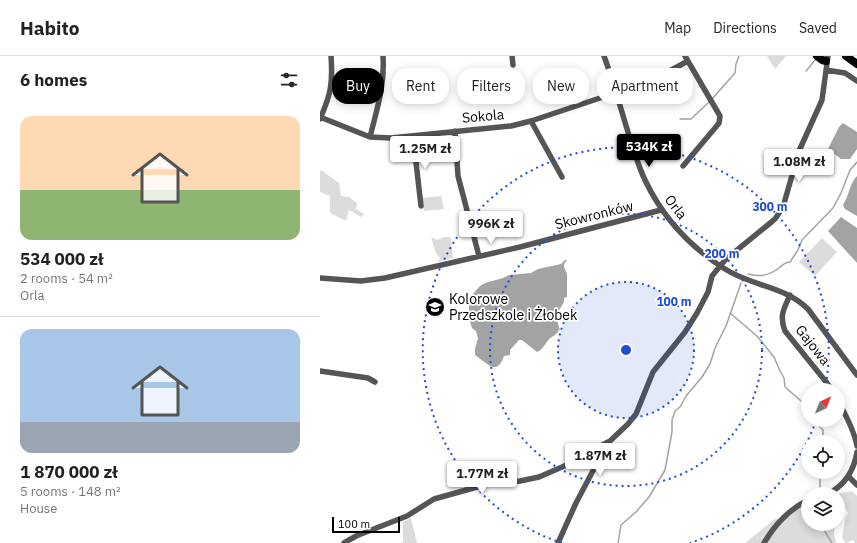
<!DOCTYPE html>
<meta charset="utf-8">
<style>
body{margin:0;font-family:"IBM Plex Sans",sans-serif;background:#f6f6f6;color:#222;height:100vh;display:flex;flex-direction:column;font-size:15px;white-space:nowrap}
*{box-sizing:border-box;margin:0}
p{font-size:13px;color:#767676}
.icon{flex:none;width:22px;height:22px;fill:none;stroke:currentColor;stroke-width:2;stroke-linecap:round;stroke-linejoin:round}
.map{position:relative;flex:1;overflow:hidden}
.panel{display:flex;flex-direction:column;background:#fff;width:320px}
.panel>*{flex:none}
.guide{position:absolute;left:12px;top:12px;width:380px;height:36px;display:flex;gap:8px}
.needle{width:26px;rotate:43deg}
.fabs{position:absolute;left:481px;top:327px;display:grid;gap:8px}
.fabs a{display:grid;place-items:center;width:44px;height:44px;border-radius:50%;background:#fff;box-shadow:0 2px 10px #0003;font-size:20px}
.scale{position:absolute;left:12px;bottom:10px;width:68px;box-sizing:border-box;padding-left:4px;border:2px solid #000;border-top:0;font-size:11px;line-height:14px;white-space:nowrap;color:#000;-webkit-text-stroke:3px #fff;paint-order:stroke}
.price{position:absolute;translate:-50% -34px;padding:0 9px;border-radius:4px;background:#fff;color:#222;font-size:13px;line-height:26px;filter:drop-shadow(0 1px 2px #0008)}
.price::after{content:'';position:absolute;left:50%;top:24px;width:12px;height:9px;margin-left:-6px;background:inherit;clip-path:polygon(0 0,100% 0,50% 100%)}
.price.selected{background:#000;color:#fff}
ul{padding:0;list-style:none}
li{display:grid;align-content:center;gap:8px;height:212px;padding:0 20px}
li+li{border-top:1px solid #e0e0e0}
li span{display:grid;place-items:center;height:124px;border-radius:12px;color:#555}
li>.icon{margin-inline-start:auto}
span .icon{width:72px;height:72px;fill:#fffc;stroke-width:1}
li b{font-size:17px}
h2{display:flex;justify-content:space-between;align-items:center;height:48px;padding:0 20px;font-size:17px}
.chip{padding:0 14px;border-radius:16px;background:#fff;box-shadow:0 2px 10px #0003;font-size:14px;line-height:36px}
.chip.selected{background:#000;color:#fff}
header{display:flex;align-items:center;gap:24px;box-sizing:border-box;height:56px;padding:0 20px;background:#fff;border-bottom:1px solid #e0e0e0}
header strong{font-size:19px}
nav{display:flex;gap:22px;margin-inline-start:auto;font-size:14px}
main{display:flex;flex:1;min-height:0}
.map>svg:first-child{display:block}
</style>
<header>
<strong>Habito</strong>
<nav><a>Map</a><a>Directions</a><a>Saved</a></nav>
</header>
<main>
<section class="panel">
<h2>6 homes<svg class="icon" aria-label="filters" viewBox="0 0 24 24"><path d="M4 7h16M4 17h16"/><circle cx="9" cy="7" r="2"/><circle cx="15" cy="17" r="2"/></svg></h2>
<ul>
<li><span style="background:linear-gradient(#ffd9b3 60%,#8fb573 0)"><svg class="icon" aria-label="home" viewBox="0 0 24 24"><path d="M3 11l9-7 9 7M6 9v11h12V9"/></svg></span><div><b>534 000 zł</b><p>2 rooms · 54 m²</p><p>Orla</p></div></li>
<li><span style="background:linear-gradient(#a9c7e8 75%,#9aa5b1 0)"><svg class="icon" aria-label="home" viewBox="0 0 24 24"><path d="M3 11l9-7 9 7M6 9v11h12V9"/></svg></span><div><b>1 870 000 zł</b><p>5 rooms · 148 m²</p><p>House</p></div></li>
</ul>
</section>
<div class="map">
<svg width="537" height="487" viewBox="0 0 537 487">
<rect width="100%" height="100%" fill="#fff"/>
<path fill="#dcdcdc" d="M 447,0 L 466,0 L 455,13 Z
M 102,14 L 103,16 L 115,15 L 117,37 L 90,41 L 89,15 Z
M 1,114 L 19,127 L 21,140 L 29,141 L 37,147 L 36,153 L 44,158 L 41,161 L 29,154 L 26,165 L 10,157 L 10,140 L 0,136 L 0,116 Z
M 121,140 L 124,153 L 104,155 L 101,142 Z
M 111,181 L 117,184 C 122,182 126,179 131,182 L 133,202 L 118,206 L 120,202 L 116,197 Z
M 502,182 L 517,196 L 495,220 L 479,206 Z
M 532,435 L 537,440 L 537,487 L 535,487 L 533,484 L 526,487 L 522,482 L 525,463 L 528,457 L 525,452 L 518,453 L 518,438 L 515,438 Z
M 488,447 L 488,468 L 515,468 L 514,479 L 516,487 L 425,487 L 455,463 L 464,462 L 470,456 Z
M 91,462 L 97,487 L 79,487 L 83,486 L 83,466 Z"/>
<path fill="#a3a3a3" d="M 523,67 L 537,76 L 537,93 L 530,103 L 521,103 L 508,93 L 519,71 Z
M 537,120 L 537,160 L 525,153 L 523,149 C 529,139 530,127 537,120 Z
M 521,161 L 537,172 L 537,207 L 508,175 Z
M 245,204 L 247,204 L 244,208 L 244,211 L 247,218 L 247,241 L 244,242 L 244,246 L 238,256 L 239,258 L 237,263 L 240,275 L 238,274 L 238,276 C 236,278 232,281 230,282 C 226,286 223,294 217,296 L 202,284 L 199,284 L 190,294 L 190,299 L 184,300 C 177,321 167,307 155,299 L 155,293 L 158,282 L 156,275 L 152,272 L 149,262 L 149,246 L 153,238 L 160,230 L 165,227 L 183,222 L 189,219 L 211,217 L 218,213 L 241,208 Z"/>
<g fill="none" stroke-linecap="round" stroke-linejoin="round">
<path stroke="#a3a3a3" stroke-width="1.5" d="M 486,15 L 496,3
M 392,43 L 415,17 L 416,8 L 419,0
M 360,63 L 371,63 L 389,46
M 428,218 C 441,221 448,220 459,212 C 463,209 465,206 470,206 L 478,194 L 482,184 L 513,152 L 521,137 L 530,114 L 537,106
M 410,257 L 437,280 L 454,301 L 460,315 L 464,322 L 465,331 L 488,351
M 497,364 L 499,370 L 503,374 L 503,386
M 500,438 L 500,416
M 500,468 L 512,487
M 298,487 L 301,469 L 316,456 L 329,441 L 345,414 L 352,376 L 352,364 L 355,355 L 360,351 L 366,340 L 382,321 L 390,308 L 395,292 L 406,270 L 421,227"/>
<path stroke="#555" stroke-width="5.5" d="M 192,0 L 193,9
M 284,0 C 296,32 304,66 315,98 C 318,107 321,116 325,124 C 342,160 370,191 405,213 C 431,230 465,230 488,253 L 537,319
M 506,14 L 525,17 L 537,25
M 0,61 L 50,81 L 71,82 L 191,70 L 211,65 L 331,25 L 368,5
M 0,63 C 11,38 13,27 11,0
M 211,65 L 242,121
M 135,75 L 138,120 L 159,200
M 93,80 L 101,150
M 50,81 C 57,53 65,29 63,0
M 363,110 L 395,72 L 399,67 L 400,60 L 365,0
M 0,222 L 41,225 L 65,222 L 200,191 L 341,154
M 470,239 C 464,253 459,259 465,275 L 507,327 L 512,334
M 0,315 L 48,322 L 55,326
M 518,345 C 526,359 534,374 537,390
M 529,421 L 537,429
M 508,438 C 525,429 534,415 537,396
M 24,487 L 36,480 L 87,460 L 114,443 L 168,428 L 200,425 L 219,421 L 249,408 L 288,386
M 238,487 L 256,447 L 286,390 L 291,384 L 308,368 L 316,358 L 333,316 L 365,276 L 377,257 L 388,236 L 392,220 L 396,215 L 406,203 L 449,168 L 455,163 L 463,151 L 479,95 L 502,44 L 508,0
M 444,487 C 455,468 468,454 488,444"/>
<path stroke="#000" stroke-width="8" d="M 497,0 L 502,4 L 506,5
M 526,0 L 537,8"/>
</g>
<circle cx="306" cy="294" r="68" fill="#1d4ed8" fill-opacity=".12"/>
<g fill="none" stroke="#1d4ed8" stroke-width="2" stroke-dasharray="2 4">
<circle cx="306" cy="294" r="68"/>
<circle cx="306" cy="294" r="136"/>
<path d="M496 365A203 203 0 0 1 370 487M242 487A203 203 0 1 1 505 333"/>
</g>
<defs>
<symbol id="school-disc" viewBox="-11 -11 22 22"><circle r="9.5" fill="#000" stroke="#fff"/><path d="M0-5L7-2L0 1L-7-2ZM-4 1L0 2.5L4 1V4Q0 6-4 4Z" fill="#fff"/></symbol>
</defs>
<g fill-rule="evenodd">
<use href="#school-disc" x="104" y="240" width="22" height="22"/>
</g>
<g text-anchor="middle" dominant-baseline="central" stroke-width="3.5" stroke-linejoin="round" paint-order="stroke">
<g font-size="14" fill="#000" stroke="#fff">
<text transform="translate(163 60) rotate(-5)">Sokola</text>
<text transform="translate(356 151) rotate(53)">Orla</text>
<text transform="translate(274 159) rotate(-14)">Skowronków</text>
<text transform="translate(493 289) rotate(52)">Gajowa</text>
</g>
<g font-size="14" fill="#000" stroke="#fff" text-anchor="start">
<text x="129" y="243">Kolorowe<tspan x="129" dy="16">Przedszkole i Żłobek</tspan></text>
</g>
</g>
<circle cx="306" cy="294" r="6" fill="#1d4ed8" stroke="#fff" stroke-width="2"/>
<g font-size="12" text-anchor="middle" font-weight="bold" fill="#1d4ed8" stroke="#fff" stroke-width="3.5" stroke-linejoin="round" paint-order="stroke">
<text x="450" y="155">300 m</text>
<text x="402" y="202">200 m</text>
<text x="354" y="250">100 m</text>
</g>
</svg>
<div class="fabs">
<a><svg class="needle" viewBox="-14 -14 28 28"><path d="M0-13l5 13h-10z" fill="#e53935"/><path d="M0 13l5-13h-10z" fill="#767676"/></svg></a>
<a><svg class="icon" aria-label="locate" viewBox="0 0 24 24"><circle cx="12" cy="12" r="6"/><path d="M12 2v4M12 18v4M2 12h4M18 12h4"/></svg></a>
<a><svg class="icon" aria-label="layers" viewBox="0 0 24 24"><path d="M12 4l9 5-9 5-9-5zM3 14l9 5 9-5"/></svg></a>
</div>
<div class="scale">100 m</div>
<b class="price selected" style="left:329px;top:112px">534K zł</b>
<b class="price" style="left:105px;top:114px">1.25M zł</b>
<b class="price" style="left:479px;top:127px">1.08M zł</b>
<b class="price" style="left:171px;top:189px">996K zł</b>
<b class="price" style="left:280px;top:421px">1.87M zł</b>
<b class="price" style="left:162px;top:439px">1.77M zł</b>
<div class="guide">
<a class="chip selected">Buy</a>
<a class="chip">Rent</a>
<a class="chip">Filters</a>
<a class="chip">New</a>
<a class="chip">Apartment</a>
</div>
</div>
</main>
